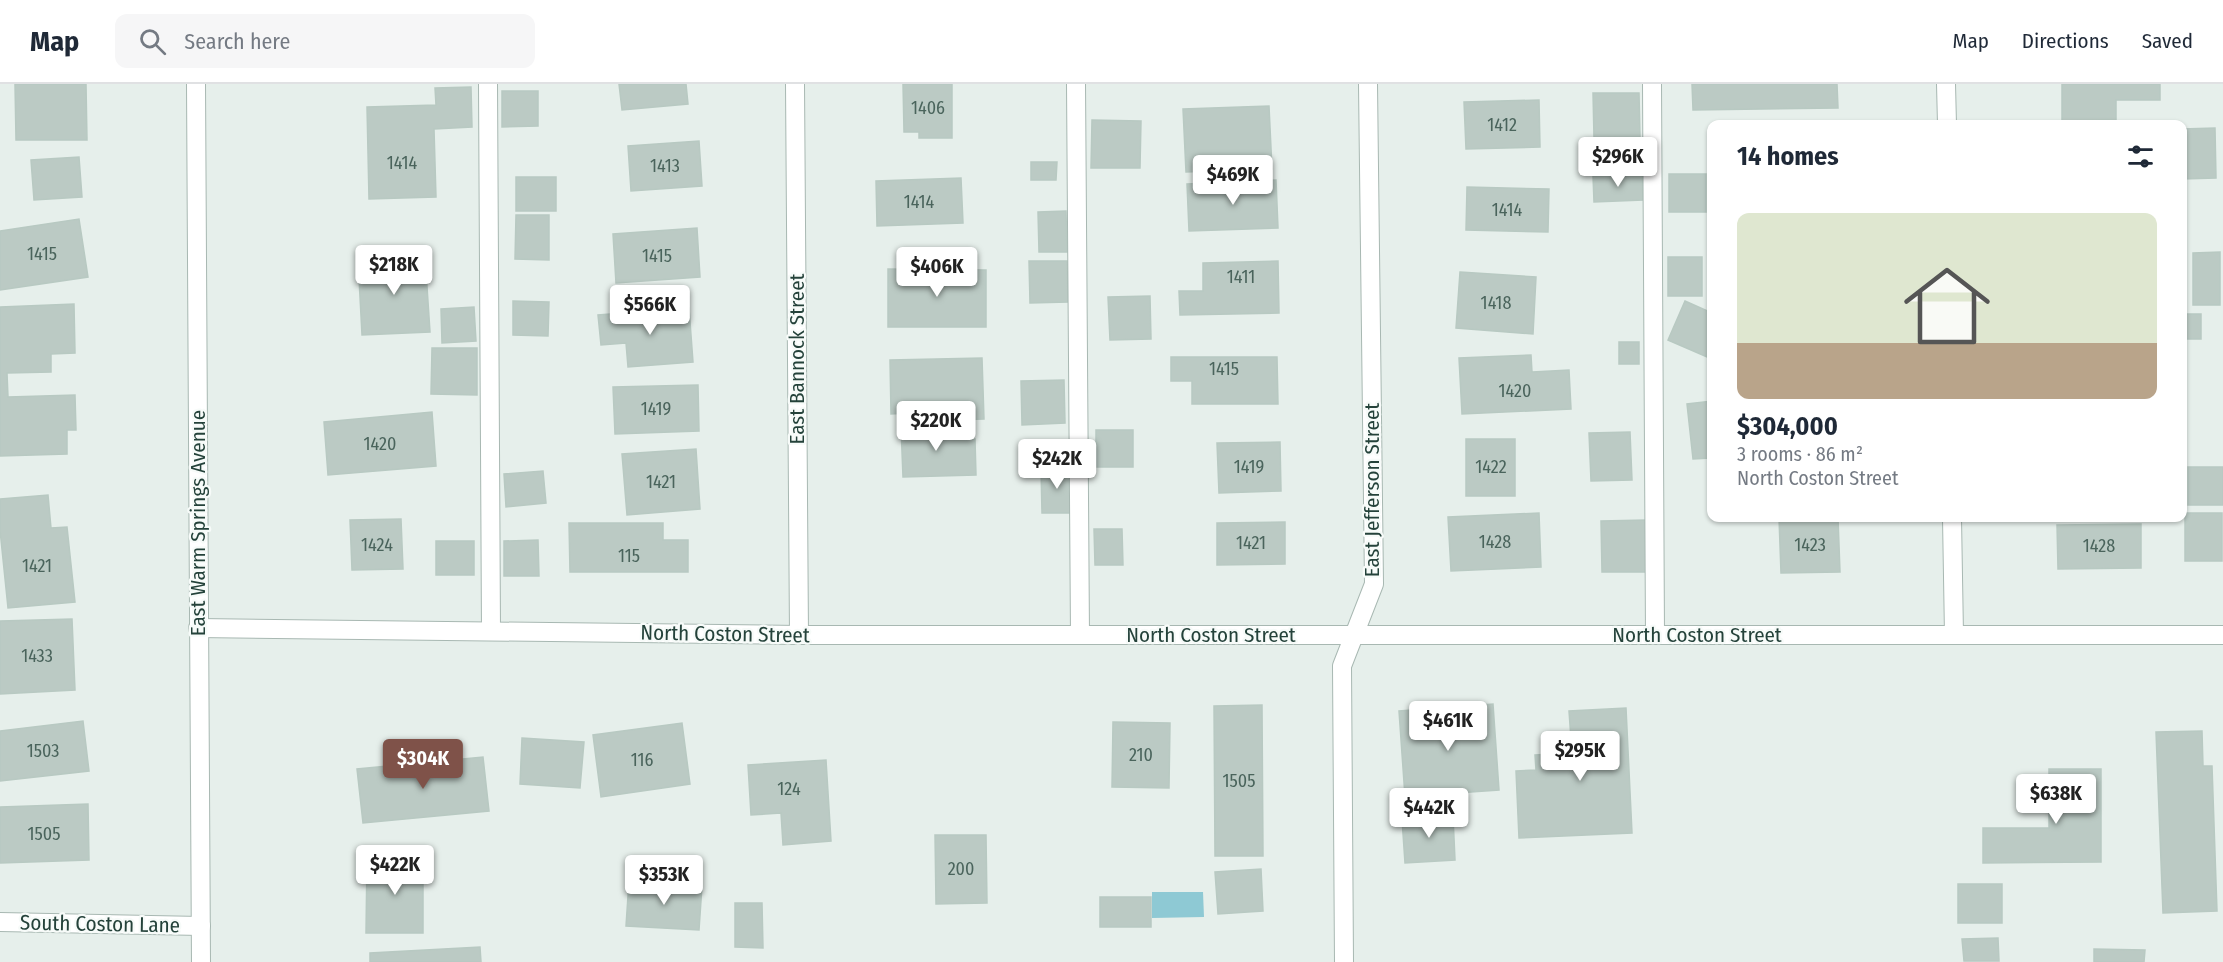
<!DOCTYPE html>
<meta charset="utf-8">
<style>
body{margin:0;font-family:"Fira Sans Condensed",sans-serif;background:#f6f6f7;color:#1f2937;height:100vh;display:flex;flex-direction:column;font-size:22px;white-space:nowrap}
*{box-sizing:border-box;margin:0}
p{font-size:20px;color:#747a83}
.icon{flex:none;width:33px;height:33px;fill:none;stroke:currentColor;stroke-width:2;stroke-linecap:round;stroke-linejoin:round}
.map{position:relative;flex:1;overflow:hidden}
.sheet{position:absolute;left:1707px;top:36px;width:480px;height:402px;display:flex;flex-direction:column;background:#fff;border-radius:12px;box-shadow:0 2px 4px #0004}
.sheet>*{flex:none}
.price{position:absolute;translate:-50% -51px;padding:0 14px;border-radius:6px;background:#fff;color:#222;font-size:20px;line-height:39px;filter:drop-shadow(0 2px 3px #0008)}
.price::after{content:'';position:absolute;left:50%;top:36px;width:18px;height:14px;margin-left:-9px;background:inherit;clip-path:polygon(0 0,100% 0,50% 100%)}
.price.on{background:#7f5249;color:#fff}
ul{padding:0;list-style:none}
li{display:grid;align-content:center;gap:12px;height:318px;padding:0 30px}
li span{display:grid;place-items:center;height:186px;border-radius:12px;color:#555}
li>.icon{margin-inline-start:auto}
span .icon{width:108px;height:108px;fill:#fffc;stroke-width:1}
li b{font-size:26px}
h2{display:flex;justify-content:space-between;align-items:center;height:72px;padding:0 30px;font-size:26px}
header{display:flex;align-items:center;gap:36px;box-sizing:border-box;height:84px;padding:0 30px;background:#fff;border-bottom:2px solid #e0e1e3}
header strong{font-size:28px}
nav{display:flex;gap:33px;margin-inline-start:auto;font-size:21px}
.search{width:420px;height:54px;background:#f6f6f7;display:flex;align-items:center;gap:15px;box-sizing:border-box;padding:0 21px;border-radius:12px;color:#747a83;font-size:22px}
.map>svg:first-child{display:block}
</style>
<header>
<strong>Map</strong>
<div class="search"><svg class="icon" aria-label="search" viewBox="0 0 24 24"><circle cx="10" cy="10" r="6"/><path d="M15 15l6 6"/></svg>Search here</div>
<nav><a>Map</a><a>Directions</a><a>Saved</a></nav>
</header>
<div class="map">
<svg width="2223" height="878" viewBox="0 0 2223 878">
<rect width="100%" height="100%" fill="#e6efeb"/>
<path fill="#8ec9d4" d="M 1203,808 L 1204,833 L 1152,834 L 1152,808 Z"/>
<path fill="#bbcac4" stroke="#b8c9c2" stroke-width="1.5" d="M 15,0 L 86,0 L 87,56 L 16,56 Z
M 619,0 L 686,0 L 688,20 L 622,26 Z
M 903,0 L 952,0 L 952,54 L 919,54 L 919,48 L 904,48 Z
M 1692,0 L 1837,0 L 1838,24 L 1693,26 Z
M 2062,0 L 2160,0 L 2160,16 L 2116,16 L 2116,36 L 2062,37 Z
M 471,3 L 472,43 L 434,45 L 436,113 L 369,115 L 367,23 L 436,21 L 435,4 Z
M 502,7 L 538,7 L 538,42 L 502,43 Z
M 1593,9 L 1639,9 L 1640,53 L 1594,54 Z
M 1539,16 L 1540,63 L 1466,65 L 1464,18 Z
M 1269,22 L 1272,85 L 1186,88 L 1183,25 Z
M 1092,36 L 1141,37 L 1140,84 L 1091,84 Z
M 2215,44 L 2216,94 L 2182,95 L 2182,45 Z
M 699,57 L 702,102 L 631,107 L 628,62 Z
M 79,73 L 82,113 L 34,116 L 31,76 Z
M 1031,78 L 1057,78 L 1056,96 L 1031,96 Z
M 1669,90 L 1706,90 L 1706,128 L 1669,128 Z
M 1642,91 L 1643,116 L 1594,118 L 1593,92 Z
M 516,93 L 556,93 L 556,127 L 516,127 Z
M 961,94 L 963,139 L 877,142 L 876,97 Z
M 1276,96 L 1278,144 L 1189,147 L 1187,100 Z
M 1467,103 L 1549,105 L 1548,148 L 1466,146 Z
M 1066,127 L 1067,168 L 1039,168 L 1038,128 Z
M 516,131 L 549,131 L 549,176 L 515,175 Z
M 79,135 L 88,193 L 0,206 L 0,147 Z
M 697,144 L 700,193 L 616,199 L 613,150 Z
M 2220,168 L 2220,221 L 2193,221 L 2193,169 Z
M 425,172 L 430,248 L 362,251 L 358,175 Z
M 1668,173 L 1702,173 L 1702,212 L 1668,212 Z
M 1029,177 L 1067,177 L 1068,218 L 1030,219 Z
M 1278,177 L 1279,229 L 1180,231 L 1179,207 L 1203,207 L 1203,179 Z
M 888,185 L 986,186 L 986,243 L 888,243 Z
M 1460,188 L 1536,193 L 1533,250 L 1456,244 Z
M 1150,212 L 1151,255 L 1110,256 L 1108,213 Z
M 513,217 L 549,218 L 548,252 L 513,251 Z
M 1685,217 L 1712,229 L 1712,275 L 1668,256 Z
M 74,220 L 75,269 L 51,270 L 51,288 L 7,289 L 8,313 L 75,311 L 76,346 L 67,346 L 67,370 L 0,372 L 0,223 Z
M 474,223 L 476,257 L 442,259 L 441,225 Z
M 689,224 L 693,278 L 628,283 L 626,259 L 601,261 L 598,231 Z
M 2182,230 L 2201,230 L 2201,255 L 2182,255 Z
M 1619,258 L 1639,258 L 1639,280 L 1619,280 Z
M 432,264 L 477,264 L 477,311 L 431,310 Z
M 1531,271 L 1532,288 L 1569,286 L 1571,325 L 1462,330 L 1459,274 Z
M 1171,273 L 1277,273 L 1278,320 L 1192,320 L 1192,297 L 1171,297 Z
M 982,274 L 984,335 L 908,337 L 908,329 L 891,330 L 890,276 Z
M 1064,296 L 1065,339 L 1022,341 L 1021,297 Z
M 698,301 L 699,347 L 615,350 L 613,303 Z
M 1712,317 L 1712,374 L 1693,375 L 1687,320 Z
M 432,328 L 436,382 L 328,391 L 324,338 Z
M 954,340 L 954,356 L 975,355 L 976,391 L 903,393 L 901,342 Z
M 1096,346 L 1133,346 L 1133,383 L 1096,383 Z
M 1630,348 L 1632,396 L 1591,397 L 1589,349 Z
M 1466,355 L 1515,355 L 1515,412 L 1466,412 Z
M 1280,358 L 1281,407 L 1219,409 L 1217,359 Z
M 696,365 L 700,425 L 627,431 L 622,370 Z
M 2188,383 L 2223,383 L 2223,421 L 2188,421 Z
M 1041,384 L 1072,384 L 1073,429 L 1042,429 Z
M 543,387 L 546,419 L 506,423 L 504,390 Z
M 48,411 L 51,444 L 67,443 L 75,518 L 8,524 L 0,446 L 0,415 Z
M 1539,429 L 1541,483 L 1451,487 L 1448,433 Z
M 2185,429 L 2222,429 L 2222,477 L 2185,477 Z
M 1779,434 L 1838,434 L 1840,488 L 1781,489 Z
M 401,435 L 403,485 L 352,486 L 350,436 Z
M 1646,436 L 1646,488 L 1602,488 L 1601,437 Z
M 1285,438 L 1285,480 L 1217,481 L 1217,439 Z
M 569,439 L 663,439 L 663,456 L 688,456 L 688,488 L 570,488 Z
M 2141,440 L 2141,484 L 2058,485 L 2057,441 Z
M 1094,445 L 1122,445 L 1123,481 L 1095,481 Z
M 538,456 L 539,492 L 504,492 L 504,457 Z
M 436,457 L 474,457 L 474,491 L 436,491 Z
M 72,535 L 75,606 L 0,610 L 0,537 Z
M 1493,620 L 1499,706 L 1427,711 L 1428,726 L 1406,727 L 1399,627 Z
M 1262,621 L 1263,772 L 1215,772 L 1214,622 Z
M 1626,624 L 1632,749 L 1519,754 L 1516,687 L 1536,686 L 1535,671 L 1572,669 L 1569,627 Z
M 83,637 L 89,687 L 0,697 L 0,647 Z
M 1113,638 L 1170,639 L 1169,704 L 1112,703 Z
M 682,639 L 690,700 L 601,713 L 593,651 Z
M 2202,647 L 2203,682 L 2212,682 L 2217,827 L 2163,829 L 2156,648 Z
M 522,654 L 584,658 L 580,704 L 520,700 Z
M 483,673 L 489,727 L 363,739 L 357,685 Z
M 826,676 L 831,757 L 783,761 L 781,729 L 751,731 L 748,681 Z
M 2049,685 L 2101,685 L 2101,778 L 1983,779 L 1983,744 L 2049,744 Z
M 88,720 L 89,776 L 0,779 L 0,723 Z
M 1453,732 L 1455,776 L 1405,779 L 1402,735 Z
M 935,751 L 986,751 L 987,819 L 936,820 Z
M 367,774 L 423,774 L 423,849 L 366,849 Z
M 1261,785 L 1263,827 L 1218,830 L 1215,788 Z
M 629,797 L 702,802 L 699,846 L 626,842 Z
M 1958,800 L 2002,800 L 2002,839 L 1958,839 Z
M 1100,813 L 1151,813 L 1151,843 L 1100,843 Z
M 735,819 L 762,819 L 763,864 L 735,863 Z
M 1998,854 L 1999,877 L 1964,877 L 1962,855 Z
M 480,863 L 481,878 L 370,878 L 370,869 Z
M 2094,865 L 2145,866 L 2144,878 L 2094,878 Z"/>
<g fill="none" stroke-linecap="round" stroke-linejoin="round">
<defs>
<path id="service" d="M 488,0 L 491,547
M 1076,0 L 1080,551
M 1652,0 L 1655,551"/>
<path id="minor" d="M 795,0 L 799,551
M 1946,0 L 1947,40
M 1952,434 L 1954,551
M 198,544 L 799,551 L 2223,551
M 0,838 L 201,842
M 1344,878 L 1342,582 L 1374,500 L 1368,0"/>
<path id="tertiary" d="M 196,0 L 201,878"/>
</defs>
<use href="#service" stroke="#a8b8b2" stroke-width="20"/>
<use href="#minor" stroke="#a8b8b2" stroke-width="20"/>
<use href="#tertiary" stroke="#a8b8b2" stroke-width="20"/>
<use href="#service" stroke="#fff" stroke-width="18"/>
<use href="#minor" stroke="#fff" stroke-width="18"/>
<use href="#tertiary" stroke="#fff" stroke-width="18"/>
</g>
<g text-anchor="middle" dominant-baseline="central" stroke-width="4.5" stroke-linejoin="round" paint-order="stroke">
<g font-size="18" fill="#4a645c">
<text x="928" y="24">1406</text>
<text x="1502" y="41">1412</text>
<text x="402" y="79">1414</text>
<text x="665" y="82">1413</text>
<text x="919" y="118">1414</text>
<text x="1507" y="126">1414</text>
<text x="42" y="170">1415</text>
<text x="657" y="172">1415</text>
<text x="1241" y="193">1411</text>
<text x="1496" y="219">1418</text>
<text x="1224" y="285">1415</text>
<text x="1515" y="307">1420</text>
<text x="656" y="325">1419</text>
<text x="380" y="360">1420</text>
<text x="1249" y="383">1419</text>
<text x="1491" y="383">1422</text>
<text x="661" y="398">1421</text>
<text x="1495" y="458">1428</text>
<text x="1251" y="459">1421</text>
<text x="377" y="461">1424</text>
<text x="1810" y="461">1423</text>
<text x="2099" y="462">1428</text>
<text x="629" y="472">115</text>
<text x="37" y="482">1421</text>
<text x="37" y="572">1433</text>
<text x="43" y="667">1503</text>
<text x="1141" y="671">210</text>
<text x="642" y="676">116</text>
<text x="1239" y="697">1505</text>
<text x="789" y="705">124</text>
<text x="44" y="750">1505</text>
<text x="961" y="785">200</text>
</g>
<g font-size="21" fill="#24423a" stroke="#f7fbf9">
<text transform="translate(797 275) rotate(-90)">East Bannock Street</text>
<text transform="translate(1372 406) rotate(-90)">East Jefferson Street</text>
<text transform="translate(198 439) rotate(-90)">East Warm Springs Avenue</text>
<text transform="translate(725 550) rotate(1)">North Coston Street</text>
<text x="1211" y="551">North Coston Street</text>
<text x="1697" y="551">North Coston Street</text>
<text transform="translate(100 840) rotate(1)">South Coston Lane</text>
</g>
</g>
</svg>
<b class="price" style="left:1618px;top:104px">$296K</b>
<b class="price" style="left:1233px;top:122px">$469K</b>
<b class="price" style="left:394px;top:212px">$218K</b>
<b class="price" style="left:937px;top:214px">$406K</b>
<b class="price" style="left:650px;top:252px">$566K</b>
<b class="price" style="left:936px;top:368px">$220K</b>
<b class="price" style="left:1057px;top:406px">$242K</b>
<b class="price" style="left:1448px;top:668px">$461K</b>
<b class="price" style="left:1580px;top:698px">$295K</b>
<b class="price on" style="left:423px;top:706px">$304K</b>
<b class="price" style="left:2056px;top:741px">$638K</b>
<b class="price" style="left:1429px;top:755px">$442K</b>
<b class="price" style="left:395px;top:812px">$422K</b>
<b class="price" style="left:664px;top:822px">$353K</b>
<section class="sheet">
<h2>14 homes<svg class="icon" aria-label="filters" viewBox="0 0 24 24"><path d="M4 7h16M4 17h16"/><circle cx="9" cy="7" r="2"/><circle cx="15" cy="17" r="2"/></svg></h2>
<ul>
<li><span style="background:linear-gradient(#dfe7d0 70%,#b9a48a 0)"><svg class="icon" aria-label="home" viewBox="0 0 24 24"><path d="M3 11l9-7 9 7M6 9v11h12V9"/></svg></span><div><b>$304,000</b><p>3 rooms · 86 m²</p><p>North Coston Street</p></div></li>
</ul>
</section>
</div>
